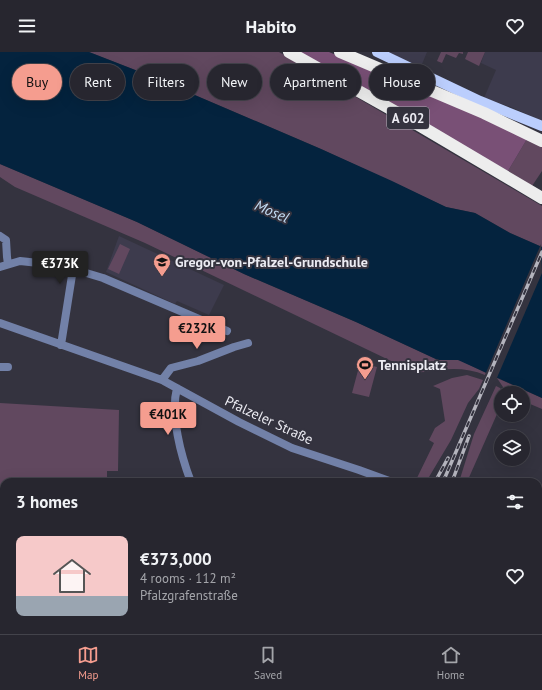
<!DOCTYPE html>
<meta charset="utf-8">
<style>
body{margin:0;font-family:"PT Sans",sans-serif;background:#2f2e37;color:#f1f3f6;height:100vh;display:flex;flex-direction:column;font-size:15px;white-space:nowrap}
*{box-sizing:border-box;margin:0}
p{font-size:13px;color:#a4a5aa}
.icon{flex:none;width:22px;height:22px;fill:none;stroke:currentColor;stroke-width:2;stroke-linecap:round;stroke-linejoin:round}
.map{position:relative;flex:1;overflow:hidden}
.side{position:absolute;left:0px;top:426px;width:542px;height:156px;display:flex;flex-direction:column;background:#27262f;border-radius:12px 12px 0 0;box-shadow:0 4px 16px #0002,0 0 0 1px #43434b}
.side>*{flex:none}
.hud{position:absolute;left:12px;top:12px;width:518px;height:36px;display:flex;gap:8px}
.controls{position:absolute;left:494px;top:334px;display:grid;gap:8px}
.controls a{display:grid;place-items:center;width:36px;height:36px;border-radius:50%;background:#27262f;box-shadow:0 4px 16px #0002,0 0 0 1px #43434b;font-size:20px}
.price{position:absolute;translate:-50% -34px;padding:0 9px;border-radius:4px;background:#f59d8f;color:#111;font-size:13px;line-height:26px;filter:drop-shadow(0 1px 2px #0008)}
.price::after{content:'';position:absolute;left:50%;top:24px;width:12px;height:9px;margin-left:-6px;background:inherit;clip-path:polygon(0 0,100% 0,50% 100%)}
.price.active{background:#222;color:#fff}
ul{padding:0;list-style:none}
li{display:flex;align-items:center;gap:12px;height:100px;padding:0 16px}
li+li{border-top:1px solid #43434b}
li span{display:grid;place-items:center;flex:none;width:112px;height:80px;border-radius:8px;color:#555}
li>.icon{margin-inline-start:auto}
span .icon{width:48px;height:48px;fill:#fffc;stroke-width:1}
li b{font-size:17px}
h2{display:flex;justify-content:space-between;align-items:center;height:48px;padding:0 16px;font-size:17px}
.tag{padding:0 14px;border-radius:18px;background:#27262f;box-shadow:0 4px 16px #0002,0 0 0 1px #43434b;font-size:14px;line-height:36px}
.tag.active{background:#f59d8f;color:#111}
header{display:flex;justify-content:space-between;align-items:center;height:52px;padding:0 16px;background:#27262f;font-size:18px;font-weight:700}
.tabs{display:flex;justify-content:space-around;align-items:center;height:56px;border-top:1px solid #43434b;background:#27262f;font-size:11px;color:#a4a5aa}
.tabs a{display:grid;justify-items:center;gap:2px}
.tabs .active{color:#f59d8f}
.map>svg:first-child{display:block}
</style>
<header><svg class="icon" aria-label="menu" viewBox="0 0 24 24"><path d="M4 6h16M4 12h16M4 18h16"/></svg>Habito<svg class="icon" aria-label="heart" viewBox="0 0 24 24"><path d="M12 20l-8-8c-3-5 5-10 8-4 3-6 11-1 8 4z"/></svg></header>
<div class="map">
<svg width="542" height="582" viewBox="0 0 542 582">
<rect width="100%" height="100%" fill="#34333f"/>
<path fill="#3d3b4d" d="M 385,0 L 427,0 L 420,17 Z
M 485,0 L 542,0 L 542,69 L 511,55 L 484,46 L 496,18 L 481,11 Z
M 119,184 L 224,233 L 209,263 L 177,249 L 175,252 L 106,220 Z"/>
<path fill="#61485f" d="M 89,0 L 279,0 L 542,154 L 542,195 L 510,181 L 475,161 L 446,155 L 321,97 L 148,23 Z
M 441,0 L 463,0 L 463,2 L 459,1 L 456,6 L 446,2 L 442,11 L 437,9 Z
M 468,0 L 485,0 L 479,14 L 465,7 Z
M 527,87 L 542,95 L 542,119 L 532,134 L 508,119 Z
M 0,112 L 137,170 L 244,222 L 356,270 L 438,308 L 458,307 L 486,321 L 485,323 C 471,317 455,316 440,318 C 431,319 424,321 414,320 L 145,191 L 15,135 L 0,125 Z
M 120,192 L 130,197 L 119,222 L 108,217 Z
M 360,311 L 377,315 L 369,345 L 352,341 Z
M 467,323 L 483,328 L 479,337 L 468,351 L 451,388 L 426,430 L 415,430 L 434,391 L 429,388 L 435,376 L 445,369 L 440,337 L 433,334 L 452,326 Z
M 497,326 L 542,346 L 542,357 L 523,349 L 523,341 L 507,341 Z
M 496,334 L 500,336 L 504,341 L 501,341 L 501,353 L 467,430 L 459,430 L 474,382 Z
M 0,351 L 119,358 L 118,419 L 107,419 L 107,430 L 4,430 L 4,436 L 0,435 Z
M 470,578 L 527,578 L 527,582 L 470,582 Z"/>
<path fill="#795076" d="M 298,0 L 329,0 L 470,60 L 527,87 L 508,119 Z"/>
<path fill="#04233e" d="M 0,0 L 89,0 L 148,23 L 321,97 L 392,129 L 446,155 L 475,161 L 510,181 L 542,195 L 542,346 L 458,308 L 438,308 L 356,270 L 244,222 L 137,170 L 0,112 Z"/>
<path fill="#34333f" d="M 541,192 L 542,221 L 496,328 L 485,323 Z"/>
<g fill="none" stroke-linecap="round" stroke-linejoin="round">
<path stroke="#7281a8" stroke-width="8" d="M 0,184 L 6,188 L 7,205 L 8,212
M 0,215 L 20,209 L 48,212 L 73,217 L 61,293
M 73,217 L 103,226 L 227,279
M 0,271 L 162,328 L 239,370 L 292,396 L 359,418 L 392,430
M 0,315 L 8,315
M 162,328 L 171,316 L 198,309 L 234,295 L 248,291
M 177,336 C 170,363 181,404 191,430
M 0,466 L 4,467
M 538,487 L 542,488
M 0,545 L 4,545
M 291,578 L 295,582
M 110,582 L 110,578
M 423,582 L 424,578"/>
<path stroke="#bbcefd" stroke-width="10" d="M 377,0 L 480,49 L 542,74"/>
<path stroke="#ededed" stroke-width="12" d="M 289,0 L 412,69 L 542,146
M 340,0 L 484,61 L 542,89"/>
<defs>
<path id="rail" d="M 435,430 L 448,406
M 443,430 L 542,200
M 452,430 L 469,384
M 359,582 L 362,578
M 387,582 L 388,578
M 396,582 L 397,578
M 409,582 L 409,578"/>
</defs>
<use href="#rail" stroke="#b4b4bd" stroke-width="3.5"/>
<use href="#rail" stroke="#34333f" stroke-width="2" stroke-dasharray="6" stroke-linecap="butt"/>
</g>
<defs>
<symbol id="school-pin" viewBox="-11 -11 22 30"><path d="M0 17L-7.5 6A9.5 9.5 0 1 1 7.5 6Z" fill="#f59d8f" stroke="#34333f"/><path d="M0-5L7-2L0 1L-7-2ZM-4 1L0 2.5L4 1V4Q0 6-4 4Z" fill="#111"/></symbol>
<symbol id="stadium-pin" viewBox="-11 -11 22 30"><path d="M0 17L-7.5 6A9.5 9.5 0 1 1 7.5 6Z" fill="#f59d8f" stroke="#34333f"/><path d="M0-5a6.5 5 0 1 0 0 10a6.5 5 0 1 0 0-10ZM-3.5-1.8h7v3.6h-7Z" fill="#111"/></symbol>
</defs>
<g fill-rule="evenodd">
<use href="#school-pin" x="152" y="200" width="20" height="27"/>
<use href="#stadium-pin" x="355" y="303" width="20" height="27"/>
</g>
<g text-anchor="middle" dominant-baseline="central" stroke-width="4" stroke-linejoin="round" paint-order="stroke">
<rect fill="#34333f" stroke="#b5b4bd" stroke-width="1" x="387" y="55" width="42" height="22" rx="3"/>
<g font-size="13" font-weight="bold" fill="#ececf3">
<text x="408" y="66">A 602</text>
</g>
<g font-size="14" font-weight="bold" fill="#ececf3" stroke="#34333f" text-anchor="start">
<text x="175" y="210">Gregor-von-Pfalzel-Grundschule</text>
<text x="378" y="313">Tennisplatz</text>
</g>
<g font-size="14" fill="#ececf3" stroke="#34333f">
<text transform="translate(269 368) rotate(25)">Pfalzeler Straße</text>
</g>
<g font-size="15" font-style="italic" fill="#c3dcf4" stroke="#34333f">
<text transform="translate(272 159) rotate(23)">Mosel</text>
</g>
</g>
</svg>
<div class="controls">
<a><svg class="icon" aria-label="locate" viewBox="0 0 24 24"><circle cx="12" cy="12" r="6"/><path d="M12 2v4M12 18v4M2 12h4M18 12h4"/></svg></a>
<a><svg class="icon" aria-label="layers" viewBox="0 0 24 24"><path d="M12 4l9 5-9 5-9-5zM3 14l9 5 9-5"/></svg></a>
</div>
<b class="price active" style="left:60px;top:233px">€373K</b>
<b class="price" style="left:197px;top:298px">€232K</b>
<b class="price" style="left:168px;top:384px">€401K</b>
<div class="hud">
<a class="tag active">Buy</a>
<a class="tag">Rent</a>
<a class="tag">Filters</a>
<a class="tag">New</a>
<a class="tag">Apartment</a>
<a class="tag">House</a>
</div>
<section class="side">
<h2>3 homes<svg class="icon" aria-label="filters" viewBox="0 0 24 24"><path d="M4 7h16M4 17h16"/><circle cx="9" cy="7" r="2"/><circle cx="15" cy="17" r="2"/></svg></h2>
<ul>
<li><span style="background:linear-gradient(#f6c9c9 75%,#9aa5b1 0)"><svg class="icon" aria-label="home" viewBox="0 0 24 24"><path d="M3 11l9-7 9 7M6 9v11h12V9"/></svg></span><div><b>€373,000</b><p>4 rooms · 112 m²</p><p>Pfalzgrafenstraße</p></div><svg class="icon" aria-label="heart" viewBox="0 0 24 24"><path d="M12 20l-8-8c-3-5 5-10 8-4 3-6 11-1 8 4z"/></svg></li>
</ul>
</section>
</div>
<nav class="tabs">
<a class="active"><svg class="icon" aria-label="map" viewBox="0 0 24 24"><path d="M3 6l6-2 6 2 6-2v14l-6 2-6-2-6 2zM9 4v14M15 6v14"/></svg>Map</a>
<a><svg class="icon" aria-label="saved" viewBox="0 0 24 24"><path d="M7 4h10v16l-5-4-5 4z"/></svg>Saved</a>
<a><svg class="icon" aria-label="home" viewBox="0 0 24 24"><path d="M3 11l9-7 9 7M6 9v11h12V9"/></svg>Home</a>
</nav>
